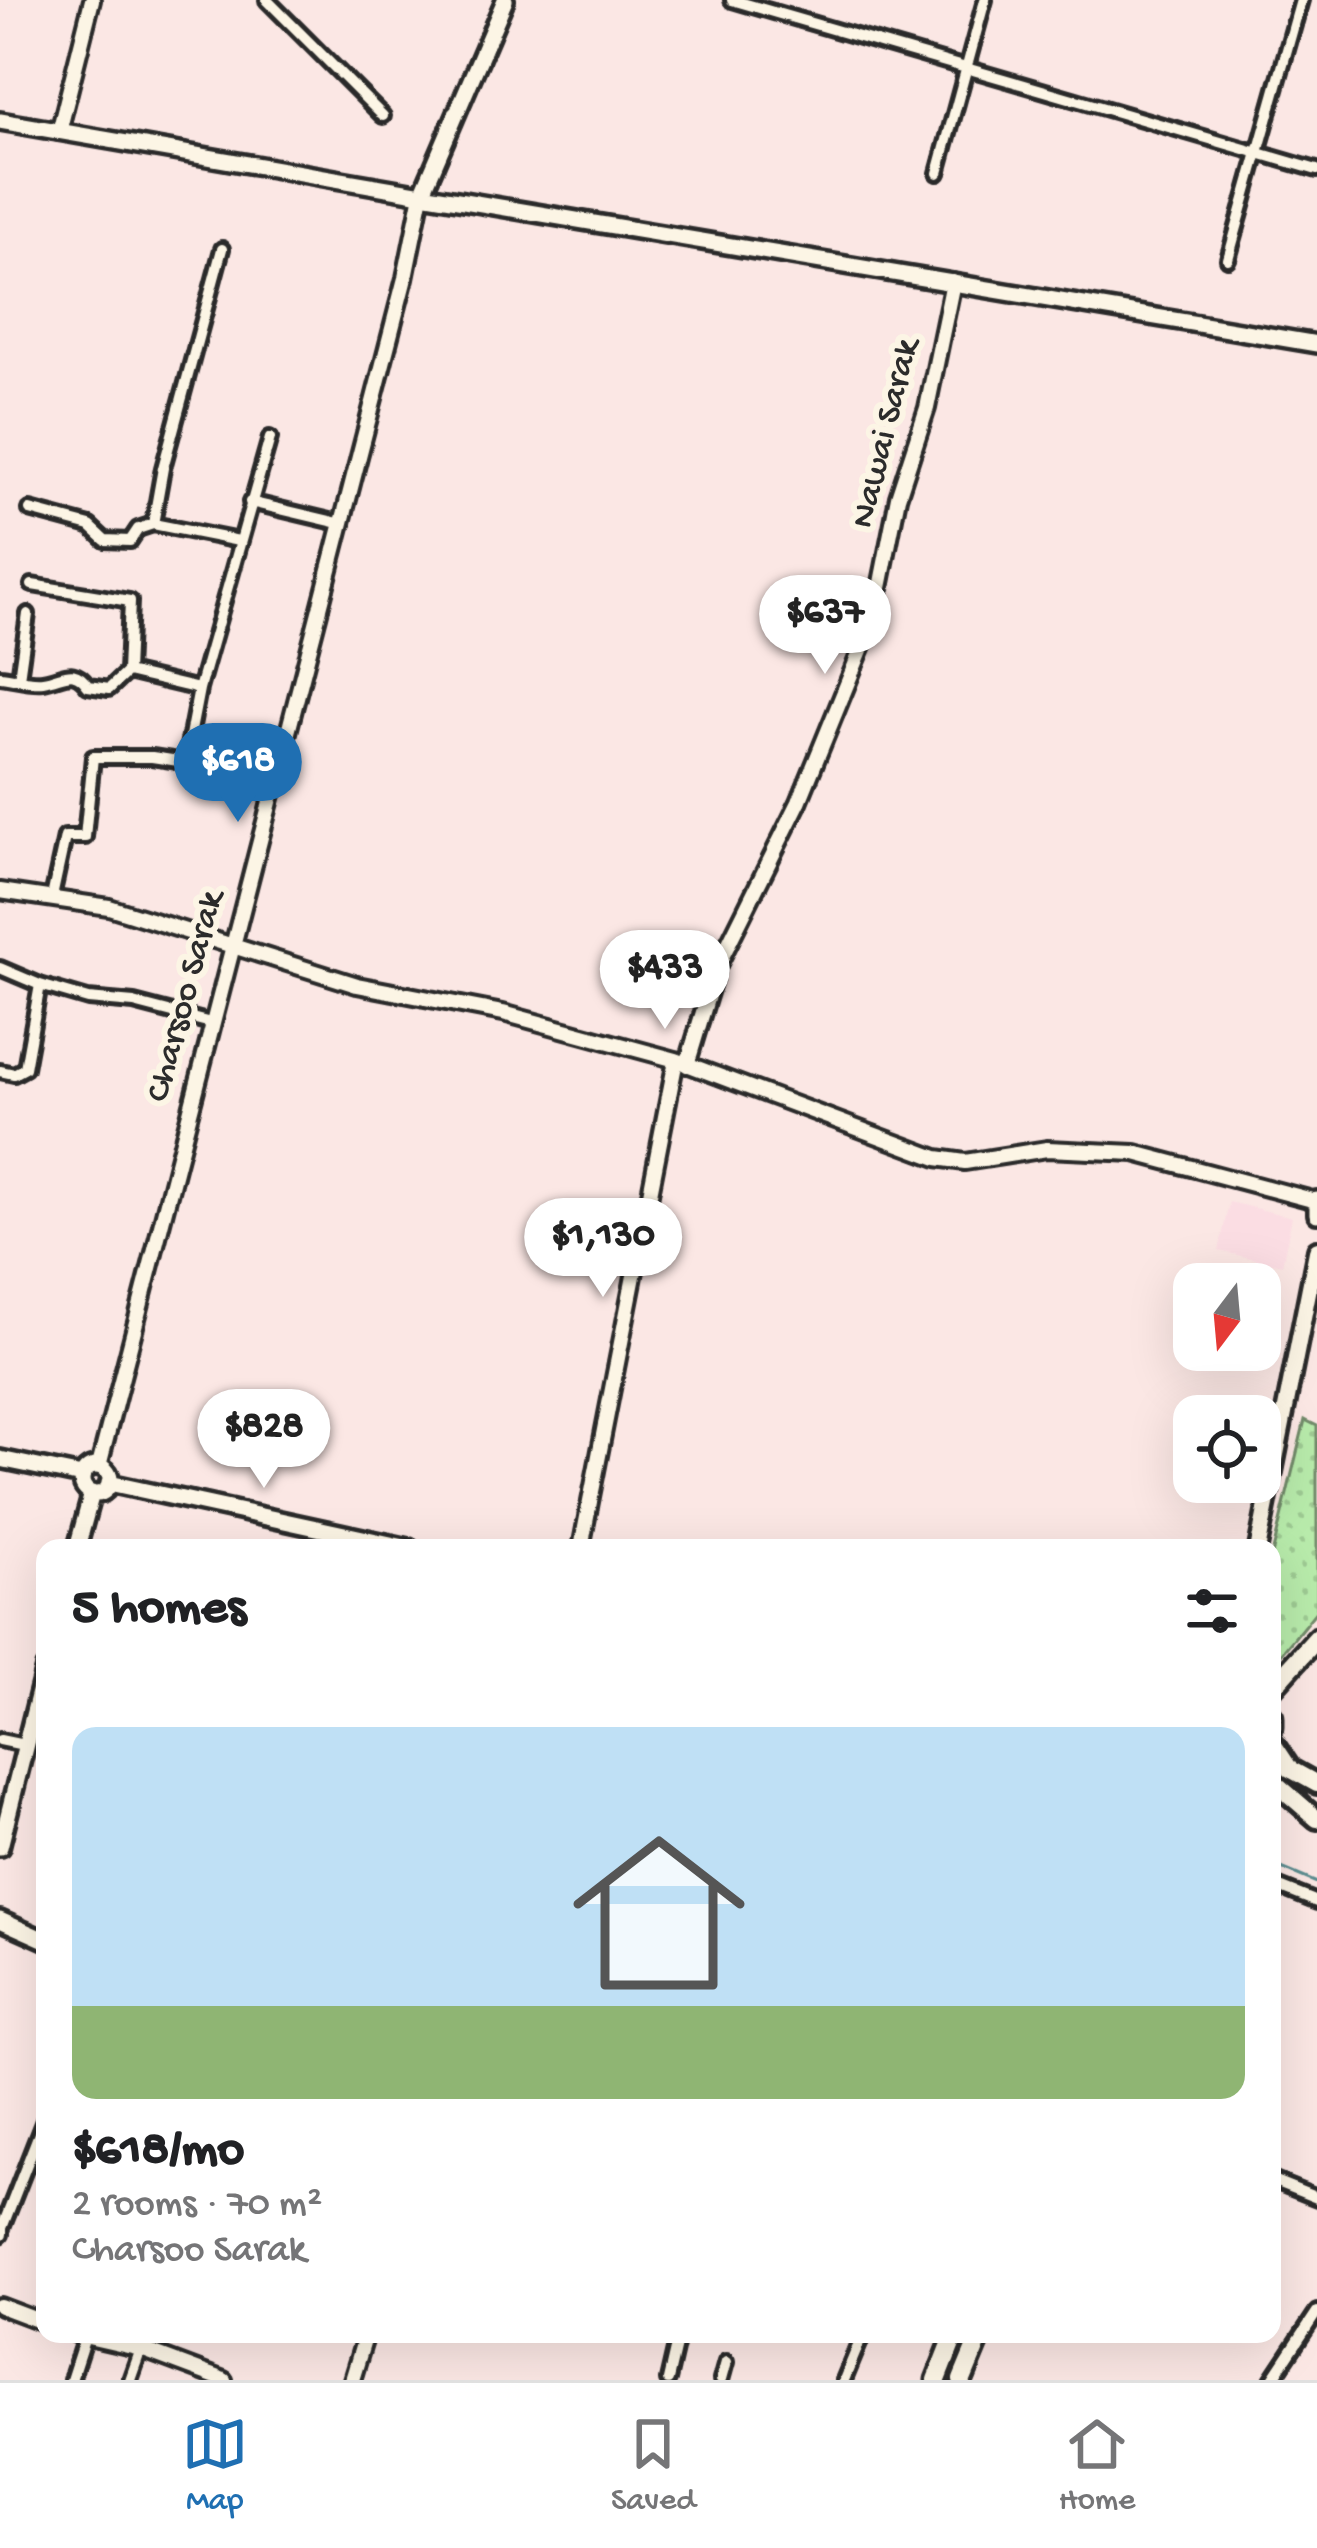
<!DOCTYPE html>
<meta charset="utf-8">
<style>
body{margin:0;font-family:"Gochi Hand",sans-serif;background:#f2f2f2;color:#202124;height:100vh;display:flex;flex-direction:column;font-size:45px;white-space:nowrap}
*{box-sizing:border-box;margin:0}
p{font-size:39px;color:#757577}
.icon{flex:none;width:66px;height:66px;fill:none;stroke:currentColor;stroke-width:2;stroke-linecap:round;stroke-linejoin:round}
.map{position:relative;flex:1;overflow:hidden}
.side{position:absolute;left:36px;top:1539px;width:1245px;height:804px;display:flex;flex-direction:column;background:#fff;border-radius:24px;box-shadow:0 12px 48px #0002}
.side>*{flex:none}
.needle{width:78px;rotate:196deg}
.buttons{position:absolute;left:1173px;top:1263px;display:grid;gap:24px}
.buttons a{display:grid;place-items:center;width:108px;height:108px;border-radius:24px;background:#fff;box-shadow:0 12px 48px #0002;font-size:60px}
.price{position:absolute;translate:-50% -102px;padding:0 27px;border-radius:42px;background:#fff;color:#222;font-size:39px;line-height:78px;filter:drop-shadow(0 3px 6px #0008)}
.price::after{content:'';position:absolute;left:50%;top:72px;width:36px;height:27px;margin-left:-18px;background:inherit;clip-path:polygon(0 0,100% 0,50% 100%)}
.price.current{background:#1f6fb2;color:#fff}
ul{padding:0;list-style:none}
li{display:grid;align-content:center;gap:24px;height:636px;padding:0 36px}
li span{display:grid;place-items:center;height:372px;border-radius:24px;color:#555}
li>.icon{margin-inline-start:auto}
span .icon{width:216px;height:216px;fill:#fffc;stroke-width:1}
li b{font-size:51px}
h2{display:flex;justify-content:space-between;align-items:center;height:144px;padding:0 36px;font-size:51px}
.dock{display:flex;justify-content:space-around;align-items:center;height:168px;border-top:3px solid #e0e0e0;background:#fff;font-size:33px;color:#757577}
.dock a{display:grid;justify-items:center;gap:6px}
.dock .current{color:#1f6fb2}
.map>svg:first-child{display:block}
</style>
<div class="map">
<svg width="1317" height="2380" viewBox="0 0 1317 2380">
<defs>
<pattern id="garden-dots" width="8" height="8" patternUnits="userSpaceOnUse" patternTransform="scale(3)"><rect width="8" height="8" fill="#b8ebab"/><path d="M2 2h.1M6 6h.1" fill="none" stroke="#9eca93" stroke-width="1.8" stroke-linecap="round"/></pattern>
</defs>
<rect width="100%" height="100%" fill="#fbe7e4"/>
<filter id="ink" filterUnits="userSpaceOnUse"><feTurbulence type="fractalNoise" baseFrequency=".00833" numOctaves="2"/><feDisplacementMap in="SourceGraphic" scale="24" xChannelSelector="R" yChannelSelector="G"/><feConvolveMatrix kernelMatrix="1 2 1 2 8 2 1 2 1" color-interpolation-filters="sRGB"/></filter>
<g filter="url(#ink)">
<path fill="#fbdde3" d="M 1229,1202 L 1292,1217 L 1282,1265 L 1219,1251 Z"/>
<path fill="url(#garden-dots)" stroke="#728b6b" stroke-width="3" d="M 1305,1420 L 1317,1426 L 1317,1610 L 1272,1665 L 1272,1555 Z"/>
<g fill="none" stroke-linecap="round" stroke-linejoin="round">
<path stroke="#5d8d90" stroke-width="3" d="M 1272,1864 L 1317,1883"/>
<defs>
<path id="minor" d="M 267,0 L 383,116
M 732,0 L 1317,170
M 938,173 L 985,0
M 1228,259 L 1301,0
M 250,502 L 343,524
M 30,510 L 90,526 L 105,540 L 130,541 L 138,529 L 153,524 L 239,541
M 153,524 L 163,468 L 222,249
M 32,585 L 130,601 L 127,672
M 0,676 C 13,677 30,683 43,681 C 64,678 73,665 88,686 L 109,689 L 127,672 L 199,689
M 19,678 L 28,614
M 52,897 L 65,837 L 85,837 L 93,757 L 152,757 L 185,762 L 199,689 L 270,438
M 0,968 L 40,985 L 88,999 L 134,1003 L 211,1023
M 0,1071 L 14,1074 L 25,1068 L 40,985
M 0,1740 L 24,1745
M 1272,1884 L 1317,1902
M 1272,2180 L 1317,2198
M 2,2228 L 45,2118
M 71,2380 L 85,2337
M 130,2380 L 141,2349
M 668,2380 L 677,2341
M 721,2380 L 726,2362
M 844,2380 L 863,2334
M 1272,2380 L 1317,2312"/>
<path id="tertiary" d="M 59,132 L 92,0
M 0,891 L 109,907 L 357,985 L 503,1013 L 676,1060 L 937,1158 L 965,1162 L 1047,1149 L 1135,1153 L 1316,1201
M 687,1065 L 716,969 L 799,802 L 874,618 L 898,497 L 927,408 L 953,282
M 99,1466 L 405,278 L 422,194
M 581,1548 L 676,1060
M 0,2227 L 0,2234
M 0,2306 L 45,2323
M 75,2334 L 141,2349 L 224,2380
M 352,2380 L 366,2334"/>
<path id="secondary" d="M 505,0 L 422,194 L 1317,344
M 0,121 L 422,194
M 1317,1200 L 1317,1214
M 0,1459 L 82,1476
M82 1480a14 14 0 1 1 28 0a14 14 0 1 1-28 0Z
M 109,1483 L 409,1548
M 77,1548 L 92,1493
M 1258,1548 L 1317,1249
M 0,1847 L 45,1668
M 0,1920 L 45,1940"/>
<path id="primary" d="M 1272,1742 L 1290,1769 L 1317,1784
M 1272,1780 L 1317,1819"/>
<path id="trunk" d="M 1272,1688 L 1317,1638
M 1272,1717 L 1272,1727
M 937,2380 L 955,2334
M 962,2380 L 981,2334"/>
</defs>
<use href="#minor" stroke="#2b2b2b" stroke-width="20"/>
<use href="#tertiary" stroke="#2b2b2b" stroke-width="22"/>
<use href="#secondary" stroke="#2b2b2b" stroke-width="24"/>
<use href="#primary" stroke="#2b2b2b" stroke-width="26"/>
<use href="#trunk" stroke="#2b2b2b" stroke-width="27"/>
<use href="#minor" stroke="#fcf5e5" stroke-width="10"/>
<use href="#tertiary" stroke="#fcf5e5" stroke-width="14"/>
<use href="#secondary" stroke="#fcf5e5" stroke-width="15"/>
<use href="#primary" stroke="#fcf5e5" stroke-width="16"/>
<use href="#trunk" stroke="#fcf5e5" stroke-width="18"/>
</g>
</g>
<g text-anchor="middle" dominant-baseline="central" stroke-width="12" stroke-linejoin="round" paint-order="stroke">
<g font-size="36" fill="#2b2b2b" stroke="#fcf5e5">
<text transform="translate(887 434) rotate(-76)">Nawai Sarak</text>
<text transform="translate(187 997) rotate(-75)">Charsoo Sarak</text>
</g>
</g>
</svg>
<div class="buttons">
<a><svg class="needle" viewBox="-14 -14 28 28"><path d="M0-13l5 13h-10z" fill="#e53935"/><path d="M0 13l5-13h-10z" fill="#757577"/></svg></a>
<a><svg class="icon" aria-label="locate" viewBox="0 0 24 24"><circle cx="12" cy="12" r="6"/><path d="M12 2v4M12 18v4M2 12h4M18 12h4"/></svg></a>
</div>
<b class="price" style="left:825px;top:677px">$637</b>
<b class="price current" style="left:238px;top:825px">$618</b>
<b class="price" style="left:665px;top:1032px">$433</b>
<b class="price" style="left:603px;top:1300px">$1,130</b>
<b class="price" style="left:264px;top:1491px">$828</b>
<section class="side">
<h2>5 homes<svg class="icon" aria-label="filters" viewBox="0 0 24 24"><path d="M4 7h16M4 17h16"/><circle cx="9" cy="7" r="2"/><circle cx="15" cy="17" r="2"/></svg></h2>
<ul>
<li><span style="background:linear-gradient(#bfe0f5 75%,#8fb573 0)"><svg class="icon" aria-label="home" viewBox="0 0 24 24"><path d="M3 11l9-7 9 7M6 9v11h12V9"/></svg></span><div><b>$618/mo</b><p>2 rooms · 70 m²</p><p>Charsoo Sarak</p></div></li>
</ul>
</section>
</div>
<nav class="dock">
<a class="current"><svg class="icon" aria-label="map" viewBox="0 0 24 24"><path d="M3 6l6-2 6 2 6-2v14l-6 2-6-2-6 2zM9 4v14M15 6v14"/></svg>Map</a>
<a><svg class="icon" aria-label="saved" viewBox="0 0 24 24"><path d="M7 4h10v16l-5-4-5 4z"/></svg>Saved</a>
<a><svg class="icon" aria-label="home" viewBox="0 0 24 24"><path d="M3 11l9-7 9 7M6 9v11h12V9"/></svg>Home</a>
</nav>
